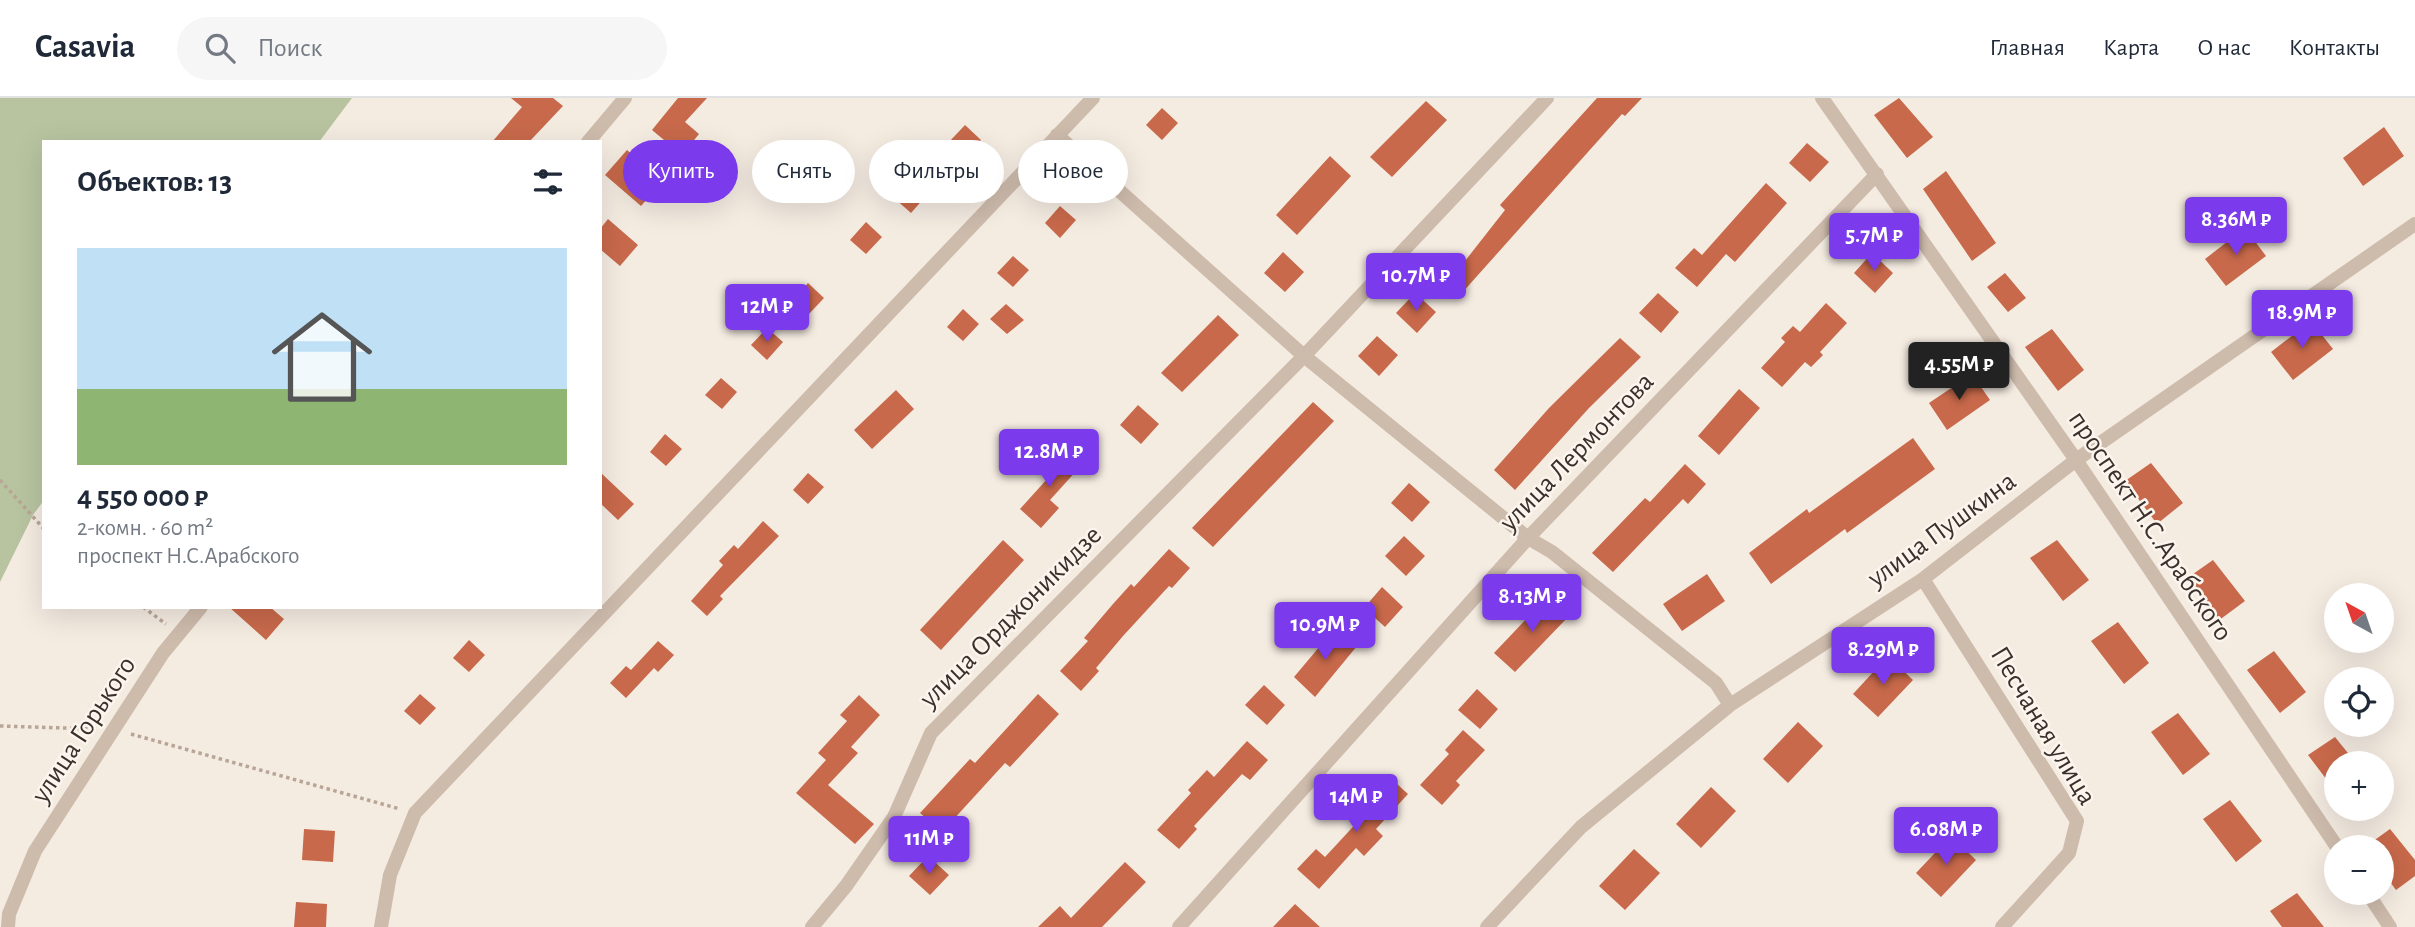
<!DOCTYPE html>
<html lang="ru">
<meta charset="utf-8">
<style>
body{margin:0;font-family:"Alegreya Sans",sans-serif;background:#f6f6f7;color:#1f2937;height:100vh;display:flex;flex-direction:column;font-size:26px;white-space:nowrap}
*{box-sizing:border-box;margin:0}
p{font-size:23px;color:#747a83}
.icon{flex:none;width:38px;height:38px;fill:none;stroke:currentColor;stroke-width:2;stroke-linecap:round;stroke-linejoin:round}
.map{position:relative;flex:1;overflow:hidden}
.details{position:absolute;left:42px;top:42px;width:560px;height:469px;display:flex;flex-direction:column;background:#fff;border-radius:0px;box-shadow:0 7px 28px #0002}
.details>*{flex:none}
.hud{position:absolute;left:623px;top:42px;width:665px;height:63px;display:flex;gap:14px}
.needle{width:46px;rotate:320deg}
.tools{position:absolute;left:2324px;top:485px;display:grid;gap:14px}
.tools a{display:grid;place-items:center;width:70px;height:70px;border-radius:50%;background:#fff;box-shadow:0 7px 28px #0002;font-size:35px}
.price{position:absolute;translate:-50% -60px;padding:0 16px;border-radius:7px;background:#7c3aed;color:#fff;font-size:23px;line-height:46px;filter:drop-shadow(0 2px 4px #0008)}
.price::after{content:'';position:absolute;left:50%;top:42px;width:21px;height:16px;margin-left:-10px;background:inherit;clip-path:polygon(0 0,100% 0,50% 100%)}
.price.on{background:#222;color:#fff}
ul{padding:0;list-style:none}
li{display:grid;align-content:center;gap:14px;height:371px;padding:0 35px}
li+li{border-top:2px solid #e0e1e3}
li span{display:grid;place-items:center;height:217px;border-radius:0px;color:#555}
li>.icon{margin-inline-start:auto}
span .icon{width:126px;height:126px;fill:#fffc;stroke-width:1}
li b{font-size:30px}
h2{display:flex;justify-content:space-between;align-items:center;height:84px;padding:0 35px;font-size:30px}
.chip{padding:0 24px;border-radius:32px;background:#fff;box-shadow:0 7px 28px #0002;font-size:24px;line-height:63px}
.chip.on{background:#7c3aed;color:#fff}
header{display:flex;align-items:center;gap:42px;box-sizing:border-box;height:98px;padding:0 35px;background:#fff;border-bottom:2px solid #e0e1e3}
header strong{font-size:33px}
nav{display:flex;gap:38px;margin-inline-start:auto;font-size:24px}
.search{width:490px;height:63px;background:#f6f6f7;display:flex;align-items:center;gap:18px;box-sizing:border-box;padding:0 24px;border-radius:38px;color:#747a83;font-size:26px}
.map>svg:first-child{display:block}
</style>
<header>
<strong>Casavia</strong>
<div class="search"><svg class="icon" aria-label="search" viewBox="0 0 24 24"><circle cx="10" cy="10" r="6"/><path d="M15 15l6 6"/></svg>Поиск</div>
<nav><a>Главная</a><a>Карта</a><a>О нас</a><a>Контакты</a></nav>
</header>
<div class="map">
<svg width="2415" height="829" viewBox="0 0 2415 829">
<rect width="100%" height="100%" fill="#f4ebe1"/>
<path fill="#b8c4a0" d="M 0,0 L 352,0 L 319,44 L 44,44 L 44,402 L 33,417 L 0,484 Z"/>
<path fill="#c8694b" d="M 511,0 L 553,0 L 563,8 L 529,44 L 492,44 L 522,9 Z
M 678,0 L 707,0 L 685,24 L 699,36 L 682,57 L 652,32 Z
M 1597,0 L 1642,0 L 1625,18 L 1622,16 L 1461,196 L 1439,176 L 1458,156 L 1465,163 L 1505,112 L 1500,107 Z
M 1899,0 L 1933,39 L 1907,60 L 1874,17 Z
M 1426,3 L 1447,22 L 1392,79 L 1370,59 Z
M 1162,10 L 1178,25 L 1162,42 L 1146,27 Z
M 965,27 L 981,42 L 965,59 L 949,44 Z
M 2384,29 L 2404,58 L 2363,88 L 2343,60 Z
M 1807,45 L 1829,64 L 1810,84 L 1789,65 Z
M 627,52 L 663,83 L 641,108 L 605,77 Z
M 1330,58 L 1351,78 L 1297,137 L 1276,117 Z
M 1946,73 L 1996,145 L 1972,163 L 1923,91 Z
M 910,83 L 926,98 L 911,115 L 894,100 Z
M 1766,85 L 1787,105 L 1735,164 L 1726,156 L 1697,189 L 1675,170 L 1694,150 L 1702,157 Z
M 1060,108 L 1076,122 L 1060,140 L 1045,125 Z
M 608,121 L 638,147 L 620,168 L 600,151 L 600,131 Z
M 866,124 L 882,139 L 866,156 L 850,142 Z
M 2245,130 L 2266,158 L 2226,188 L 2205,161 Z
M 1283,154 L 1304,174 L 1285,194 L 1264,175 Z
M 1872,155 L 1893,175 L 1875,195 L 1854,175 Z
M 1013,158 L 1029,172 L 1013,189 L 997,175 Z
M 2005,175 L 2026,200 L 2008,214 L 1987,189 Z
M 808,185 L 824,200 L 808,217 L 792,202 Z
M 1415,195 L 1436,214 L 1417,235 L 1396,215 Z
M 1658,195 L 1679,214 L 1661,235 L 1639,215 Z
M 1826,205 L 1847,225 L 1820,254 L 1823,257 L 1811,269 L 1805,264 L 1782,289 L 1761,270 L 1785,244 L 1781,240 L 1793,228 L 1800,234 Z
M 1006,206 L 1024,222 L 1007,236 L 990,221 Z
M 963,211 L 979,226 L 963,243 L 947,229 Z
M 1218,217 L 1239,237 L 1182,294 L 1161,275 Z
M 2311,223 L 2333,251 L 2293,282 L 2271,254 Z
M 767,230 L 783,244 L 767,262 L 751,247 Z
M 2052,231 L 2084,272 L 2058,293 L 2025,249 Z
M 1377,238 L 1398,257 L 1379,278 L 1358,258 Z
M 1620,240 L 1641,259 L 1589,310 L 1515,392 L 1494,372 L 1549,310 Z
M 1972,276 L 1990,302 L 1947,332 L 1929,305 Z
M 721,280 L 737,294 L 722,311 L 705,297 Z
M 1739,291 L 1760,310 L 1719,357 L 1698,338 Z
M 896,292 L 914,311 L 872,351 L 854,332 Z
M 1313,304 L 1334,323 L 1213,449 L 1192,430 Z
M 1138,307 L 1159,326 L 1141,346 L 1120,327 Z
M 665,336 L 682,351 L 666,368 L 650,354 Z
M 1913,340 L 1935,371 L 1847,435 L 1845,431 L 1771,486 L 1749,455 L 1807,411 L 1809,415 Z
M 1057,352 L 1078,371 L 1050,402 L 1059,410 L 1041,430 L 1020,411 L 1048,380 L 1039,372 Z
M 2151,365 L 2183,405 L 2157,426 L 2125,383 Z
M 1685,366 L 1706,386 L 1688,406 L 1683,401 L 1613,474 L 1592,455 L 1645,400 L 1650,404 Z
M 600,374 L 634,406 L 618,422 L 600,405 Z
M 808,375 L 824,389 L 808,406 L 793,392 Z
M 1409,385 L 1430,404 L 1412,424 L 1391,405 Z
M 763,423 L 779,438 L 720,498 L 723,501 L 707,518 L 691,503 L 723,467 L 719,463 L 734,447 L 738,451 Z
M 1404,438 L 1425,458 L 1406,478 L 1385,458 Z
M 1003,442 L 1024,462 L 941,552 L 920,532 Z
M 2057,442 L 2089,482 L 2063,503 L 2030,460 Z
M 1169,451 L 1190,470 L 1172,490 L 1169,488 L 1123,538 L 1096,570 L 1099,573 L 1081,593 L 1060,573 L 1088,543 L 1084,540 L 1113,506 L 1131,486 L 1134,489 Z
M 2213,462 L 2245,503 L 2218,523 L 2186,481 Z
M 1707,476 L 1725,503 L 1682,533 L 1663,506 Z
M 1382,489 L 1403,509 L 1385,529 L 1364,510 Z
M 1548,498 L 1569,518 L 1515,574 L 1494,555 Z
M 229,509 L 270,509 L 284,521 L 266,542 Z
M 2118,524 L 2149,565 L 2124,586 L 2091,543 Z
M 1336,529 L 1357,548 L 1315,599 L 1294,579 Z
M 469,542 L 485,557 L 469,574 L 453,560 Z
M 658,543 L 674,557 L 658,574 L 654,570 L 626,600 L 610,585 L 626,568 L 631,572 Z
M 2274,553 L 2306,594 L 2280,615 L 2247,572 Z
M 1888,558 L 1913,582 L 1878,619 L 1853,596 Z
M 1264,587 L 1285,607 L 1267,627 L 1245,607 Z
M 1477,591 L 1498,611 L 1480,631 L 1458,612 Z
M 420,596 L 436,610 L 420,627 L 404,613 Z
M 1038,596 L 1059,616 L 1010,669 L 1005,665 L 942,734 L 920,715 L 970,661 L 975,665 Z
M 859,597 L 880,617 L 851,649 L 858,655 L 828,687 L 874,726 L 855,746 L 796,695 L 826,662 L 818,655 L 847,623 L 840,617 Z
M 2178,615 L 2210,656 L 2183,677 L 2151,634 Z
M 1798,624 L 1823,648 L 1788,685 L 1763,661 Z
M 1463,632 L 1485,652 L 1456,683 L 1460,687 L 1442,707 L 1420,687 L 1449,656 L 1445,652 Z
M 2335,639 L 2356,665 L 2336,665 L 2336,694 L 2308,657 Z
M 1247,643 L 1268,662 L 1250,682 L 1242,676 L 1194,728 L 1197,731 L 1179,751 L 1157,732 L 1191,695 L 1188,692 L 1207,672 L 1214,679 Z
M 1387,677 L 1408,696 L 1376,731 L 1383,738 L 1364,758 L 1356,750 L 1319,791 L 1297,771 L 1316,751 L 1325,759 L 1376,704 L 1368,697 Z
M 1711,689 L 1736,713 L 1701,750 L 1676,726 Z
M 2230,702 L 2262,743 L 2236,764 L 2203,721 Z
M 304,731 L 335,733 L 333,764 L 302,762 Z
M 2390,731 L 2415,762 L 2415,778 L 2396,792 L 2382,773 L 2382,749 L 2365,749 Z
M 1951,738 L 1976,762 L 1941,799 L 1916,775 Z
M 1634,751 L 1660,775 L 1625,812 L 1599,788 Z
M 928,758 L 949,777 L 930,797 L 909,778 Z
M 1125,764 L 1146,784 L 1102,829 L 1038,829 L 1060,808 L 1071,820 Z
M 2297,795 L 2324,829 L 2282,829 L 2270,813 Z
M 296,804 L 327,806 L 326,829 L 294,829 Z
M 1295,806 L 1320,829 L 1273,829 Z"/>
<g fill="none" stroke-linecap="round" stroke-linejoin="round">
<path stroke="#b9a596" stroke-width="3.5" stroke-dasharray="3.5 3.5" stroke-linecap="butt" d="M 0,382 L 44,431
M 143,509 L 166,526
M 0,628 L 96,631
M 131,636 L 400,711"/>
<path stroke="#cdbbac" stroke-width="14" d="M 1822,0 L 2076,362 L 2337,749
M 1057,37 L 1304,258 L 1528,440 L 1552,454 L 1716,585 L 1730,607
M 588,44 L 625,0
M 1923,481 L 2077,723 L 2069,755 L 2002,829
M 2367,794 L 2390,829
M 8,829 L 9,816 L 35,753 L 163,555 L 201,509
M 381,829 L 390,777 L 415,715 L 1093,0
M 812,829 L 846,788 L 894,719 L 931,635 L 1304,258 L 1547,0
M 1179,829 L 1528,440 L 1877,76
M 1487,829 L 1581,729 L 1730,607 L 1923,481 L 2076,362 L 2415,126"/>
</g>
<g text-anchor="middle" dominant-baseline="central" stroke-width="5" stroke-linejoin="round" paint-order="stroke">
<g font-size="28" fill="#3b302b" stroke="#fbf5ee">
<text transform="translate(1577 354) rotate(-46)">улица Лермонтова</text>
<text transform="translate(2150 428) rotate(56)">проспект Н.С.Арабского</text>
<text transform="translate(1942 432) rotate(-36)">улица Пушкина</text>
<text transform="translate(1011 519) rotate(-45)">улица Орджоникидзе</text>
<text transform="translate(2043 628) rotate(59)">Песчаная улица</text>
<text transform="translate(84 632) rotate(-57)">улица Горького</text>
</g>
</g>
</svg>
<div class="tools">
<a><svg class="needle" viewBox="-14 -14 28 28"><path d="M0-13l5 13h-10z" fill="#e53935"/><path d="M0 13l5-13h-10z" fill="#747a83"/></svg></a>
<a><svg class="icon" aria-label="locate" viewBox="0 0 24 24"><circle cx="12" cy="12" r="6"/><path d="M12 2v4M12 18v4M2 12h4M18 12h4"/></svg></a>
<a>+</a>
<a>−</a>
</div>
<b class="price" style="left:2236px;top:159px">8.36M ₽</b>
<b class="price" style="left:1874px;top:175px">5.7M ₽</b>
<b class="price" style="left:1416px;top:215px">10.7M ₽</b>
<b class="price" style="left:767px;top:246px">12M ₽</b>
<b class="price" style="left:2302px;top:252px">18.9M ₽</b>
<b class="price on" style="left:1959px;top:304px">4.55M ₽</b>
<b class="price" style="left:1049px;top:391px">12.8M ₽</b>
<b class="price" style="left:1532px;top:536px">8.13M ₽</b>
<b class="price" style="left:1325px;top:564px">10.9M ₽</b>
<b class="price" style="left:1883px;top:589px">8.29M ₽</b>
<b class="price" style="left:1356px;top:736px">14M ₽</b>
<b class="price" style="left:1946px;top:769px">6.08M ₽</b>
<b class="price" style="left:929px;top:778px">11M ₽</b>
<div class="hud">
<a class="chip on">Купить</a>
<a class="chip">Снять</a>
<a class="chip">Фильтры</a>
<a class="chip">Новое</a>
</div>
<section class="details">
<h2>Объектов: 13<svg class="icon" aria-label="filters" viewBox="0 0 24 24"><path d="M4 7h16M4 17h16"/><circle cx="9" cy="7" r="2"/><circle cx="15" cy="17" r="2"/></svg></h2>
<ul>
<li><span style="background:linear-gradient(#bfe0f5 65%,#8fb573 0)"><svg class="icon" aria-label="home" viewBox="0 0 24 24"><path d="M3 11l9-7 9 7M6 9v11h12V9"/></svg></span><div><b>4 550 000 ₽</b><p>2-комн. · 60 m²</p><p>проспект Н.С.Арабского</p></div></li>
</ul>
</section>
</div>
